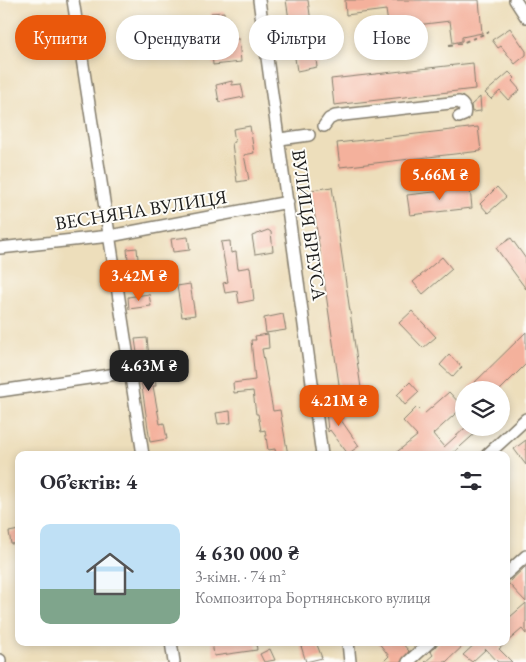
<!DOCTYPE html>
<html lang="uk">
<meta charset="utf-8">
<style>
body{margin:0;font-family:"EB Garamond",serif;background:#f7f7f7;color:#2b2b33;height:100vh;display:flex;flex-direction:column;font-size:19px;white-space:nowrap}
*{box-sizing:border-box;margin:0}
p{font-size:16px;color:#7c7c81}
.icon{flex:none;width:28px;height:28px;fill:none;stroke:currentColor;stroke-width:2;stroke-linecap:round;stroke-linejoin:round}
.map{position:relative;flex:1;overflow:hidden}
.panel{position:absolute;left:15px;top:451px;width:495px;height:195px;display:flex;flex-direction:column;background:#fff;border-radius:10px;box-shadow:0 2px 8px #0003}
.panel>*{flex:none}
.hud{position:absolute;left:15px;top:15px;width:496px;height:45px;display:flex;gap:10px}
.tools{position:absolute;left:455px;top:381px;display:grid;gap:10px}
.tools a{display:grid;place-items:center;width:55px;height:55px;border-radius:50%;background:#fff;box-shadow:0 2px 8px #0003;font-size:25px}
.price{position:absolute;translate:-50% -42px;padding:0 11px;border-radius:10px;background:#ea580c;color:#fff;font-size:16px;line-height:32px;filter:drop-shadow(0 1px 2px #0008)}
.price::after{content:'';position:absolute;left:50%;top:30px;width:15px;height:11px;margin-left:-8px;background:inherit;clip-path:polygon(0 0,100% 0,50% 100%)}
.price.current{background:#222;color:#fff}
ul{padding:0;list-style:none}
li{display:flex;align-items:center;gap:15px;height:125px;padding:0 25px}
li+li{border-top:1px solid #e1e1e2}
li span{display:grid;place-items:center;flex:none;width:140px;height:100px;border-radius:10px;color:#555}
li>.icon{margin-inline-start:auto}
span .icon{width:60px;height:60px;fill:#fffc;stroke-width:1}
li b{font-size:21px}
h2{display:flex;justify-content:space-between;align-items:center;height:60px;padding:0 25px;font-size:21px}
.chip{padding:0 18px;border-radius:22px;background:#fff;box-shadow:0 2px 8px #0003;font-size:18px;line-height:45px}
.chip.current{background:#ea580c;color:#fff}
.map>svg:first-child{display:block}
</style>
<div class="map">
<svg width="526" height="662" viewBox="0 0 526 662">
<rect width="100%" height="100%" fill="#fdfcf7"/>
<filter id="ink" filterUnits="userSpaceOnUse"><feTurbulence type="fractalNoise" baseFrequency=".02" numOctaves="2"/><feDisplacementMap in="SourceGraphic" scale="10" xChannelSelector="R" yChannelSelector="G"/><feConvolveMatrix kernelMatrix="1 2 1 2 8 2 1 2 1" color-interpolation-filters="sRGB"/></filter>
<filter id="wash" filterUnits="userSpaceOnUse"><feTurbulence type="fractalNoise" baseFrequency=".0096" numOctaves="4" result="noise"/><feDisplacementMap in="SourceGraphic" scale="20" xChannelSelector="R" yChannelSelector="G"/><feGaussianBlur stdDeviation="1.12" result="paint"/><feColorMatrix in="noise" values="0 0 0 0 0 0 0 0 0 0 0 0 0 0 0 0 0 1.4 0 .05"/><feComposite in="paint" operator="in"/></filter>
<g filter="url(#wash)">
<rect width="100%" height="100%" fill="#eddebb"/>
<g id="blocks">
<path fill="#f4b19c" d="M 286,0 L 308,0 L 317,67 L 297,71 Z
M 345,0 L 479,0 L 482,33 L 462,37 L 462,41 L 453,43 L 450,21 L 408,26 L 411,43 L 391,45 L 386,10 L 346,15 Z
M 224,12 L 224,19 L 229,18 L 231,39 L 239,39 L 241,62 L 213,65 L 212,52 L 223,51 L 221,32 L 213,33 L 211,13 Z
M 510,28 L 526,51 L 526,55 L 515,64 L 501,46 L 498,48 L 492,40 Z
M 473,63 L 475,89 L 334,105 L 331,79 Z
M 509,72 L 515,78 L 512,81 L 520,90 L 508,100 L 500,91 L 491,99 L 485,93 Z
M 232,81 L 232,85 L 241,84 L 244,97 L 219,102 L 216,85 Z
M 480,97 L 481,111 L 472,112 L 471,105 Z
M 250,126 L 254,153 L 244,155 L 249,180 L 237,182 L 232,143 L 235,142 L 233,129 Z
M 478,127 L 481,151 L 340,167 L 337,143 Z
M 332,187 L 361,388 L 340,391 L 311,190 Z
M 497,187 L 506,197 L 488,213 L 480,204 Z
M 470,188 L 472,208 L 410,215 L 407,195 Z
M 268,230 L 271,232 L 273,251 L 255,254 L 252,236 Z
M 188,237 L 190,250 L 173,252 L 171,239 Z
M 511,238 L 526,259 L 526,289 L 496,248 Z
M 230,241 L 231,253 L 236,252 L 238,269 L 250,267 L 254,300 L 239,303 L 237,291 L 225,293 L 223,283 L 228,282 L 221,242 Z
M 137,248 L 139,270 L 129,271 L 127,249 Z
M 442,257 L 452,269 L 423,294 L 413,282 Z
M 190,284 L 195,315 L 182,317 L 177,286 Z
M 149,294 L 151,306 L 129,309 L 128,297 Z
M 412,311 L 436,337 L 423,348 L 399,323 Z
M 283,314 L 286,330 L 266,333 L 264,318 Z
M 526,332 L 526,364 L 500,390 L 467,390 Z
M 268,334 L 269,348 L 262,349 L 273,411 L 280,410 L 288,455 L 276,455 L 275,449 L 268,450 L 265,430 L 261,431 L 258,414 L 256,414 L 253,391 L 234,393 L 233,383 L 255,380 L 251,340 L 256,340 L 255,336 Z
M 147,338 L 150,367 L 154,366 L 156,386 L 153,386 L 160,424 L 164,423 L 167,439 L 150,442 L 135,339 Z
M 449,355 L 462,367 L 453,377 L 440,365 Z
M 410,382 L 419,392 L 405,405 L 397,395 Z
M 449,392 L 463,407 L 433,434 L 444,447 L 465,428 L 481,428 L 451,455 L 393,455 L 417,436 L 403,421 L 417,407 L 424,414 Z
M 325,399 L 334,399 L 343,419 L 341,420 L 359,446 L 348,454 L 330,430 L 328,432 Z
M 230,411 L 231,423 L 218,424 L 216,413 Z
M 526,440 L 526,465 L 514,449 Z
M 19,530 L 19,543 L 11,544 L 9,532 Z
M 526,566 L 526,602 L 508,583 Z
M 526,603 L 526,634 L 522,629 L 499,649 L 512,662 L 498,662 L 486,649 L 472,662 L 463,655 L 477,642 L 506,642 L 506,612 L 510,617 Z
M 212,642 L 256,642 L 257,650 L 214,656 Z
M 309,642 L 316,642 L 322,658 L 306,662 L 301,646 Z
M 378,642 L 401,642 L 409,651 L 401,662 L 383,662 L 389,656 Z
M 439,642 L 467,642 L 446,662 L 425,662 L 433,655 L 431,652 Z
M 270,649 L 275,660 L 264,662 L 260,654 Z"/>
</g>
</g>
<g filter="url(#ink)">
<use href="#blocks" fill-opacity="0" stroke="#847d6c" stroke-width="1"/>
<g fill="none" stroke-linecap="round" stroke-linejoin="round">
<defs>
<path id="minor" d="M 73,0 L 143,455
M 259,0 L 322,455
M 515,0 L 526,17
M 324,126 L 329,119 L 335,116 L 459,102 C 464,105 466,108 464,115 L 459,117
M 280,139 L 309,135
M 0,248 L 110,236 L 288,202
M 0,391 L 130,372
M 487,455 L 526,419
M 506,574 L 526,556
M 171,642 L 174,662
M 348,642 L 350,662
M 0,660 L 0,662
M 408,662 L 430,642"/>
</defs>
<use href="#minor" stroke="#847d6c" stroke-width="14"/>
<path stroke="#847d6c" stroke-width="2" stroke-dasharray="4 4" stroke-linecap="butt" d="M 449,45 L 462,43 L 489,32"/>
<use href="#minor" stroke="#fff" stroke-width="11"/>
</g>
</g>
<g text-anchor="middle" dominant-baseline="central" stroke-width="4" stroke-linejoin="round" paint-order="stroke">
<g font-size="19" fill="#1c1c1c" stroke="#fdfcf7">
<text transform="translate(141 210) rotate(-9)">ВЕСНЯНА ВУЛИЦЯ</text>
<text transform="translate(309 225) rotate(82)">ВУЛИЦЯ БРЕУСА</text>
</g>
</g>
</svg>
<div class="tools">
<a><svg class="icon" aria-label="layers" viewBox="0 0 24 24"><path d="M12 4l9 5-9 5-9-5zM3 14l9 5 9-5"/></svg></a>
</div>
<b class="price" style="left:440px;top:201px">5.66M ₴</b>
<b class="price" style="left:139px;top:302px">3.42M ₴</b>
<b class="price current" style="left:149px;top:392px">4.63M ₴</b>
<b class="price" style="left:339px;top:427px">4.21M ₴</b>
<div class="hud">
<a class="chip current">Купити</a>
<a class="chip">Орендувати</a>
<a class="chip">Фільтри</a>
<a class="chip">Нове</a>
</div>
<section class="panel">
<h2>Об’єктів: 4<svg class="icon" aria-label="filters" viewBox="0 0 24 24"><path d="M4 7h16M4 17h16"/><circle cx="9" cy="7" r="2"/><circle cx="15" cy="17" r="2"/></svg></h2>
<ul>
<li><span style="background:linear-gradient(#bfe0f5 65%,#7fa58c 0)"><svg class="icon" aria-label="home" viewBox="0 0 24 24"><path d="M3 11l9-7 9 7M6 9v11h12V9"/></svg></span><div><b>4 630 000 ₴</b><p>3-кімн. · 74 m²</p><p>Композитора Бортнянського вулиця</p></div></li>
</ul>
</section>
</div>
